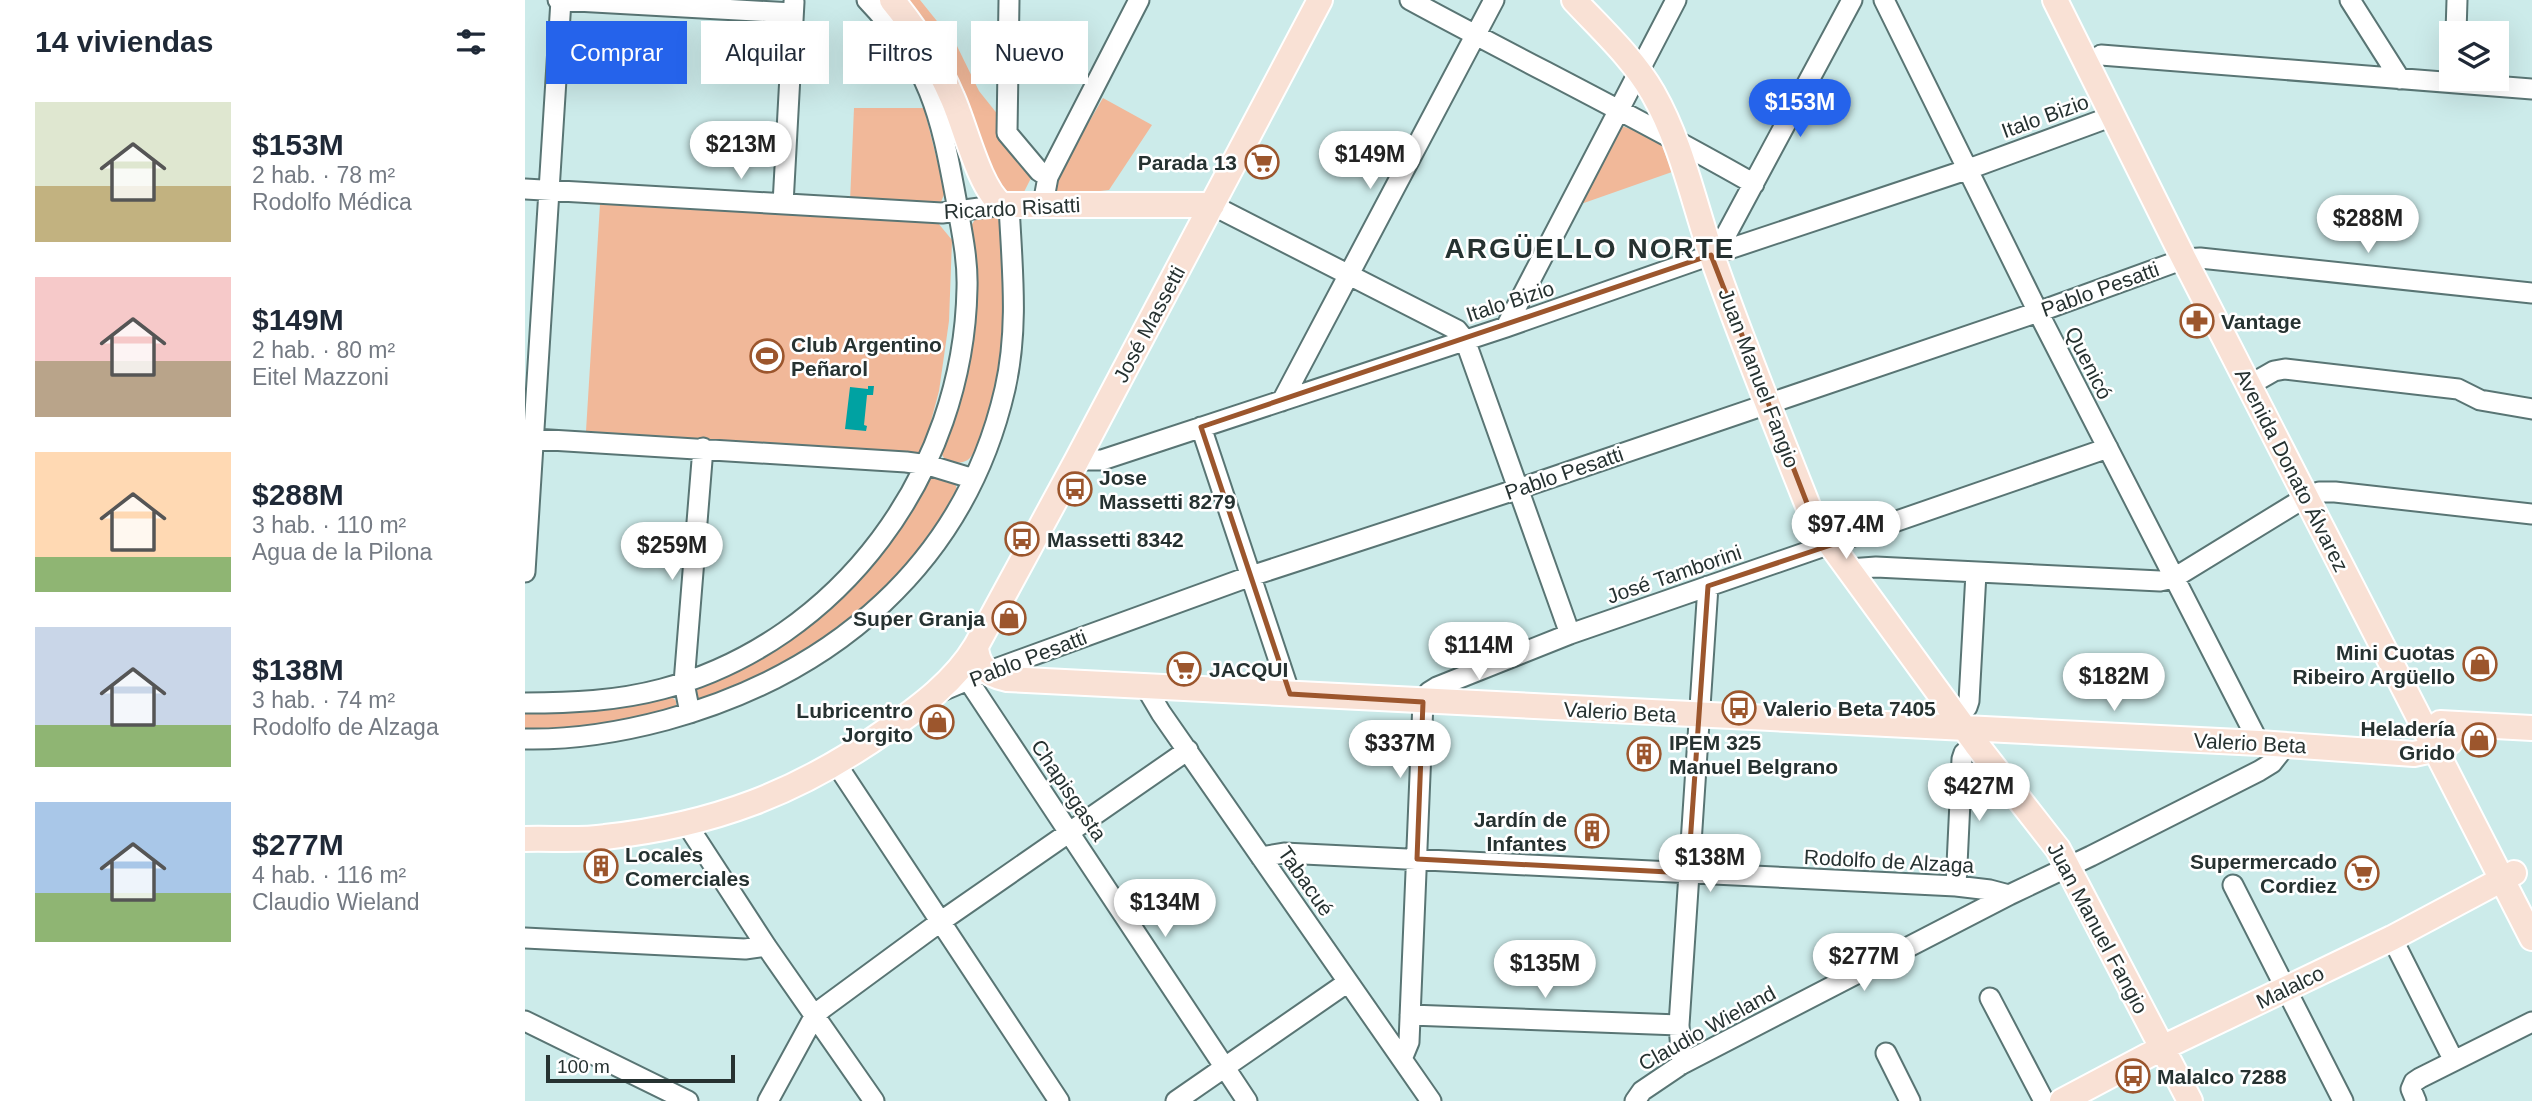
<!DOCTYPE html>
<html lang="es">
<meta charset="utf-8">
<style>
body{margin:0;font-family:Helvetica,sans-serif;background:#f2f2f3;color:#1f2937;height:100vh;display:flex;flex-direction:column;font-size:26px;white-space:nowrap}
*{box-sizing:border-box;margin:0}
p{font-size:23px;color:#747a83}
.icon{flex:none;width:38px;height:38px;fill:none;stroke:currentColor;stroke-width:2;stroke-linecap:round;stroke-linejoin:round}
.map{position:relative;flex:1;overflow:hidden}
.sheet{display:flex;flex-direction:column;background:#fff;width:525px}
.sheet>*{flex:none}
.guide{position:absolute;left:21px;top:21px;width:665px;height:63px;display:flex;gap:14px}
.controls{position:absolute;left:1914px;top:21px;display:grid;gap:14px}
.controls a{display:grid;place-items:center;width:70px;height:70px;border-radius:0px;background:#fff;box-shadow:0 7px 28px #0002;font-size:35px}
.scale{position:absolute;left:21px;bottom:18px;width:189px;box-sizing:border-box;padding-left:7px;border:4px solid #263231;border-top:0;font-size:19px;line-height:24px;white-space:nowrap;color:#263231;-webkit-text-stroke:5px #fff;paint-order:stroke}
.price{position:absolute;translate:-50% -60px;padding:0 16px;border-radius:24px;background:#fff;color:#222;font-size:23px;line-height:46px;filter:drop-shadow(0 2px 4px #0008)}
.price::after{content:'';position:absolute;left:50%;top:42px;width:21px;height:16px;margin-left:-10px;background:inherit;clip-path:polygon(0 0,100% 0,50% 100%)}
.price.active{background:#2563eb;color:#fff}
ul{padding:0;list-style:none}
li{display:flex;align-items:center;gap:21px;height:175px;padding:0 35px}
li span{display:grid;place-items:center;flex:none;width:196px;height:140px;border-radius:0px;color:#555}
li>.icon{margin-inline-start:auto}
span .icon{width:84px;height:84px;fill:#fffc;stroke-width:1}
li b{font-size:30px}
h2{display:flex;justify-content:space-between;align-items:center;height:84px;padding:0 35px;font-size:30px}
.tag{padding:0 24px;border-radius:0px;background:#fff;box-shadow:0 7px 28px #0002;font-size:24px;line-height:63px}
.tag.active{background:#2563eb;color:#fff}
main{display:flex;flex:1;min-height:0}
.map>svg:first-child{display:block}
</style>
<main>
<section class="sheet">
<h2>14 viviendas<svg class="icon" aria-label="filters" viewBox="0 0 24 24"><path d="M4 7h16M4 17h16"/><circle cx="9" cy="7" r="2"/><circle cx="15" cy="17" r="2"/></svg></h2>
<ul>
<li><span style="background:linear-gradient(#dfe7d0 60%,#c2b280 0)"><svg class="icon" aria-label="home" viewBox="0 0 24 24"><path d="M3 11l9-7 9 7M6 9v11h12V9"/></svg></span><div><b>$153M</b><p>2 hab. · 78 m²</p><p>Rodolfo Médica</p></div></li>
<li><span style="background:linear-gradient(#f6c9c9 60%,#b9a48a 0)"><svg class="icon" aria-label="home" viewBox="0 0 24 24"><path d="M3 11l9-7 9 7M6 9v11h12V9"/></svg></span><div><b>$149M</b><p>2 hab. · 80 m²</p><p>Eitel Mazzoni</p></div></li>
<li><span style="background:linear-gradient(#ffd9b3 75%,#8fb573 0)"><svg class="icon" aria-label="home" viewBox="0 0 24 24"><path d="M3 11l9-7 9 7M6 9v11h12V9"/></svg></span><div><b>$288M</b><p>3 hab. · 110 m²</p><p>Agua de la Pilona</p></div></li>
<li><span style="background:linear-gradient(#c9d6e8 70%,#8fb573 0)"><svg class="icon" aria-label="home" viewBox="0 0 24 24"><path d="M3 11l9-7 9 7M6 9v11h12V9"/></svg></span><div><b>$138M</b><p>3 hab. · 74 m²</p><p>Rodolfo de Alzaga</p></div></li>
<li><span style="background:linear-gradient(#a9c7e8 65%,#8fb573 0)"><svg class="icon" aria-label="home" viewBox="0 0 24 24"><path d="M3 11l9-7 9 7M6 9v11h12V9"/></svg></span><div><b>$277M</b><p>4 hab. · 116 m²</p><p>Claudio Wieland</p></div></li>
</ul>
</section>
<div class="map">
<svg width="2007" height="1101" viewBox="0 0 2007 1101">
<rect width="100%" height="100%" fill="#ccebea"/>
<path fill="#f1b899" d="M 371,0 L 395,0 L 432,46 L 454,91 L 474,116 L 474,130 L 506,178 L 496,198 L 481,195 Z
M 578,98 L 627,125 L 584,190 L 533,196 L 527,185 Z
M 329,108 L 399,108 L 420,192 L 414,207 L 325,202 Z
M 1097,126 L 1135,140 L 1147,172 L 1056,204 Z
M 75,204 L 413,223 L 427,240 L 424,321 L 414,391 L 397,455 L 61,431 Z
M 462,216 L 472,217 L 478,230 C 479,265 483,303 479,339 C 477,360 459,446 444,459 C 437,465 426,462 419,458 L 414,450 L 444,229 L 451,218 Z
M 406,475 L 430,483 L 432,490 L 430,498 L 385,560 L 326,623 L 268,661 L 171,704 L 167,689 L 213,671 L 261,642 Z
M 145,695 L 151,701 L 151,708 L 87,728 L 0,731 L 0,712 Z"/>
<path fill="#00a2a2" d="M 343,386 L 349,386 L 348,395 L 342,395 L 339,425 L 342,426 L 341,431 L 320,429 L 325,387 L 343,389 Z"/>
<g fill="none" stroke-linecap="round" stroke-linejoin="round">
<defs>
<path id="minor" d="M 33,0 L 268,13
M 484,0 L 482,133 L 514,171 L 523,177
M 885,0 C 999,62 1116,119 1229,184
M 1359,0 L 1513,312 L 1734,743
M 1825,0 L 1875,79
M 1931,33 L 1932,0
M 1576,55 L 2007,89
M 0,189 L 417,213 L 477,205
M 258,204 L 269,2
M 518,204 L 523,177 L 614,0
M 687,205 L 932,330 L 940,340 L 1045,634
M 1186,255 L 1202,233 L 1327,0
M 981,327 L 1151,0
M 1735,379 L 1749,371 L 1760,369 L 1933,389 L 1955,400 L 2007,409
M 757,401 L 969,0
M 676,427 L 765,694
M 9,439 L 381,462 L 403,465 L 449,479
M 552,460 L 577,460 L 981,327 L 1186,255 L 1441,170 L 1588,116
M 1324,569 L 1351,567 L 1635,581 L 1649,578 L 1781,497 L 1794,492 L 1810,492 L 2007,514
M 0,572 L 36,0
M 443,680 L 722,1101
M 620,686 L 636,713 L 906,1101
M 417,691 L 462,672 L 726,576 L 993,489 L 1513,312 L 1659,259 L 1675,258 L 2007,293
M 0,703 C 46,703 92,701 137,689 C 316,641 439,471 442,288 C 443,258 436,228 431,199 C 415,112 405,66 342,0
M 165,713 L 159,683 L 178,448
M 1432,718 L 1442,707 L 1444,701 L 1451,573
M 0,739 C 47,740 96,732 141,720 C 309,674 440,563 480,389 C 494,328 487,267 484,205
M 310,762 L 534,1101
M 161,823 L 241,946 L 349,1101
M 736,857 L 759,853 L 1431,886 L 1465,890 L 1484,895
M 1708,885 L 1818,1101
M 1431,886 L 1437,759 L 1439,753 L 1451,744
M 0,938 L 220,949 L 241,946
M 1867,938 L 1929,1061
M 1465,998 L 1519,1101
M 885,1015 L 1154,1025
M 0,1021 L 163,1101
M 1361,1053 L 1385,1101
M 877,1059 L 884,1042 L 898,702 L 904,692 L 912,687 L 1045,634 L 1583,448
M 1157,1064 L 1154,1025 L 1183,586
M 243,1101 L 290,1015 L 298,1008 L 415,922 L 663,750
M 651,1101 L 823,982
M 1110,1101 L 1117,1091 L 1157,1064 L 1484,895 L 1566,856 L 1734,771 L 1747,763 L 1761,745
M 1891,1101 L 1886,1089 L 1889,1082 L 1895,1078 L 2007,1022"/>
<path id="major" d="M 367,0 C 391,29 412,62 427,97 C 440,125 454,188 477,205 L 687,205
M 1049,0 C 1077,30 1107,57 1128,93 C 1156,142 1168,200 1186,253 C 1216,340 1251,425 1285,511 L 1306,545 L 1451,744 L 1533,849 L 1665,1101
M 1530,0 L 1659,259 L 2007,938
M 451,646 C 452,666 462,675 482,679 L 1734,743 L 1889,754 L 1912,749 L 1925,742
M 1902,733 L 1915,723 L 2007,728
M 0,839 C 27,838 54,841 80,837 C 188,825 273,793 362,730 C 395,707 430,681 451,646 L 552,460 L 795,0
M 1537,1101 L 1637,1048 L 1867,938 L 1989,873"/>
</defs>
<use href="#minor" stroke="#597574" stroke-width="23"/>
<use href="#major" stroke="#fff" stroke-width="28"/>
<use href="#minor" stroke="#fff" stroke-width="19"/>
<use href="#major" stroke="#f9e1d5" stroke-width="24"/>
</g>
<path fill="none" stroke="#9c562d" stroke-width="5" stroke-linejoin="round" d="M 1186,255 L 1285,511 L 1306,545 L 1183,586 L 1163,873 L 892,859 L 898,702 L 765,694 L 676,427 Z"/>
<defs>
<symbol id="supermarket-ring" viewBox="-11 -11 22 22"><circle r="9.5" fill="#fff" stroke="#9c562d" stroke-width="1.5"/><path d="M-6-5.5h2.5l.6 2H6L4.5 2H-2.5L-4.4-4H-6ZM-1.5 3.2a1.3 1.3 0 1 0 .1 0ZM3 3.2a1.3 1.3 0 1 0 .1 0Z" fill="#9c562d"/></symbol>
<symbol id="pharmacy-ring" viewBox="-11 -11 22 22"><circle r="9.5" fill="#fff" stroke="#9c562d" stroke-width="1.5"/><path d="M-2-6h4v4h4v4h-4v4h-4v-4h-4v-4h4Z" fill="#9c562d"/></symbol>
<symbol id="stadium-ring" viewBox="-11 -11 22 22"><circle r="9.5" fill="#fff" stroke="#9c562d" stroke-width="1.5"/><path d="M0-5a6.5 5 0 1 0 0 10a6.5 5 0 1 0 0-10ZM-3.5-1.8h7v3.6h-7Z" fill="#9c562d"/></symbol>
<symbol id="bus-ring" viewBox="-11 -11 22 22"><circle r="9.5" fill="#fff" stroke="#9c562d" stroke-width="1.5"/><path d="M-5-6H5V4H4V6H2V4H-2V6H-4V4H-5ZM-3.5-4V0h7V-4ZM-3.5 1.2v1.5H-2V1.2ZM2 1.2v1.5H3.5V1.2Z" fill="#9c562d"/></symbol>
<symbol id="shop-ring" viewBox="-11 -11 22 22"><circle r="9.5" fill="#fff" stroke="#9c562d" stroke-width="1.5"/><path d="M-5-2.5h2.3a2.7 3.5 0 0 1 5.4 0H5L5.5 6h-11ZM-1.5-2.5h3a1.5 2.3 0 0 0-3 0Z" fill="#9c562d"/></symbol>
<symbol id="building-ring" viewBox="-11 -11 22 22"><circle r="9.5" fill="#fff" stroke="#9c562d" stroke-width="1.5"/><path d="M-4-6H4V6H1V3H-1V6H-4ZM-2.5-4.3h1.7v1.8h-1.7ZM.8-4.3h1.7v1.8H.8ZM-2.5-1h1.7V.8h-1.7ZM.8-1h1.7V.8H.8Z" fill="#9c562d"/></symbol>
</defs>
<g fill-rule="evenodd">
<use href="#supermarket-ring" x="718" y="143" width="38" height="38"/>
<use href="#pharmacy-ring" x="1653" y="302" width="38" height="38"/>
<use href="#stadium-ring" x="223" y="337" width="38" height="38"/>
<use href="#bus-ring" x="531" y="470" width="38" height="38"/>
<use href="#bus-ring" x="478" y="520" width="38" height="38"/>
<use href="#shop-ring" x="465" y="599" width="38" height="38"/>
<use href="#shop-ring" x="1936" y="645" width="38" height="38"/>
<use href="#supermarket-ring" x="640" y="650" width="38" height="38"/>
<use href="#bus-ring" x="1195" y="689" width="38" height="38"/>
<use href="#shop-ring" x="393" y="703" width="38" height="38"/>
<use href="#shop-ring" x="1935" y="721" width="38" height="38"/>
<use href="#building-ring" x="1100" y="735" width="38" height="38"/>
<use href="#building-ring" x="1048" y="812" width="38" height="38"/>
<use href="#building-ring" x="57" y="847" width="38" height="38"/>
<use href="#supermarket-ring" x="1818" y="854" width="38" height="38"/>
<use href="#bus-ring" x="1589" y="1057" width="38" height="38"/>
</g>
<g text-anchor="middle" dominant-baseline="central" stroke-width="5" stroke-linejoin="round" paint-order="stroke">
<g font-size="21" fill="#263231" stroke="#fff">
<text transform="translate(1520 116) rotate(-20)">Italo Bizio</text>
<text transform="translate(487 208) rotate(-3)">Ricardo Risatti</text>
<text transform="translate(1575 289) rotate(-20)">Pablo Pesatti</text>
<text transform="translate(985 301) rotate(-18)">Italo Bizio</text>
<text transform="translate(624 324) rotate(-62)">José Massetti</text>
<text transform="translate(1564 363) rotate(63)">Quenicó</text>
<text transform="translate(1234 378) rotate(69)">Juan Manuel Fangio</text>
<text transform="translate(1767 470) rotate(63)">Avenida Donato Álvarez</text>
<text transform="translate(1039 473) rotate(-19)">Pablo Pesatti</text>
<text transform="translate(1149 574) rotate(-19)">José Tamborini</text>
<text transform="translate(503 658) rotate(-21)">Pablo Pesatti</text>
<text transform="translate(1095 712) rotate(3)">Valerio Beta</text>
<text transform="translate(1725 743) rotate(3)">Valerio Beta</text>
<text transform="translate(544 790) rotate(56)">Chapisgasta</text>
<text transform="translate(1364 861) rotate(3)">Rodolfo de Alzaga</text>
<text transform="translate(781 881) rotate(55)">Tabacué</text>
<text transform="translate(1573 928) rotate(62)">Juan Manuel Fangio</text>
<text transform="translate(1765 987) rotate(-26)">Malalco</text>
<text transform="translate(1182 1028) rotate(-29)">Claudio Wieland</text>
</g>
<g font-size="21" font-weight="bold" fill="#263231" stroke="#fff" text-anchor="start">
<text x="712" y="162" text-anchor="end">Parada 13</text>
<text x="1696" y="321">Vantage</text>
<text x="266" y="344">Club Argentino<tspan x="266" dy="24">Peñarol</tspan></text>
<text x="574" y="477">Jose<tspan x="574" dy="24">Massetti 8279</tspan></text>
<text x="522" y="539">Massetti 8342</text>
<text x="460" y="618" text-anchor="end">Super Granja</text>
<text x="1930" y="652" text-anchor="end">Mini Cuotas<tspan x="1930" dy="24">Ribeiro Argüello</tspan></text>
<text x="684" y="669">JACQUI</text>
<text x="1238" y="708">Valerio Beta 7405</text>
<text x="388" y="710" text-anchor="end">Lubricentro<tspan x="388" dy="24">Jorgito</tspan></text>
<text x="1930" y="728" text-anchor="end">Heladería<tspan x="1930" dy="24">Grido</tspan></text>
<text x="1144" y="742">IPEM 325<tspan x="1144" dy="24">Manuel Belgrano</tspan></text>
<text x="1042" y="819" text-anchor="end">Jardín de<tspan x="1042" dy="24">Infantes</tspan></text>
<text x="100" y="854">Locales<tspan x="100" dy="24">Comerciales</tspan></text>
<text x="1812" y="861" text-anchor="end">Supermercado<tspan x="1812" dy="24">Cordiez</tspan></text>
<text x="1632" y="1076">Malalco 7288</text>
</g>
<g font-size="28" font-weight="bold" letter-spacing="2" fill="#263231" stroke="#fff">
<text x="1065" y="248">ARGÜELLO NORTE</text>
</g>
</g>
</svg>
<div class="controls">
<a><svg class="icon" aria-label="layers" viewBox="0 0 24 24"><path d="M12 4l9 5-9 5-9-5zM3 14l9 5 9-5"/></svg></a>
</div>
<div class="scale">100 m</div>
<b class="price active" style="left:1275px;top:139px">$153M</b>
<b class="price" style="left:216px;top:181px">$213M</b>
<b class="price" style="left:845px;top:191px">$149M</b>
<b class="price" style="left:1843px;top:255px">$288M</b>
<b class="price" style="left:1321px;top:561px">$97.4M</b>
<b class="price" style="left:147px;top:582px">$259M</b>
<b class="price" style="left:954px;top:682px">$114M</b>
<b class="price" style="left:1589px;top:713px">$182M</b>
<b class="price" style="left:875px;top:780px">$337M</b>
<b class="price" style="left:1454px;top:823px">$427M</b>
<b class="price" style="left:1185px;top:894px">$138M</b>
<b class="price" style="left:640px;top:939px">$134M</b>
<b class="price" style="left:1339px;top:993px">$277M</b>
<b class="price" style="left:1020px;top:1000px">$135M</b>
<div class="guide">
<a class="tag active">Comprar</a>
<a class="tag">Alquilar</a>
<a class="tag">Filtros</a>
<a class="tag">Nuevo</a>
</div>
</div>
</main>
